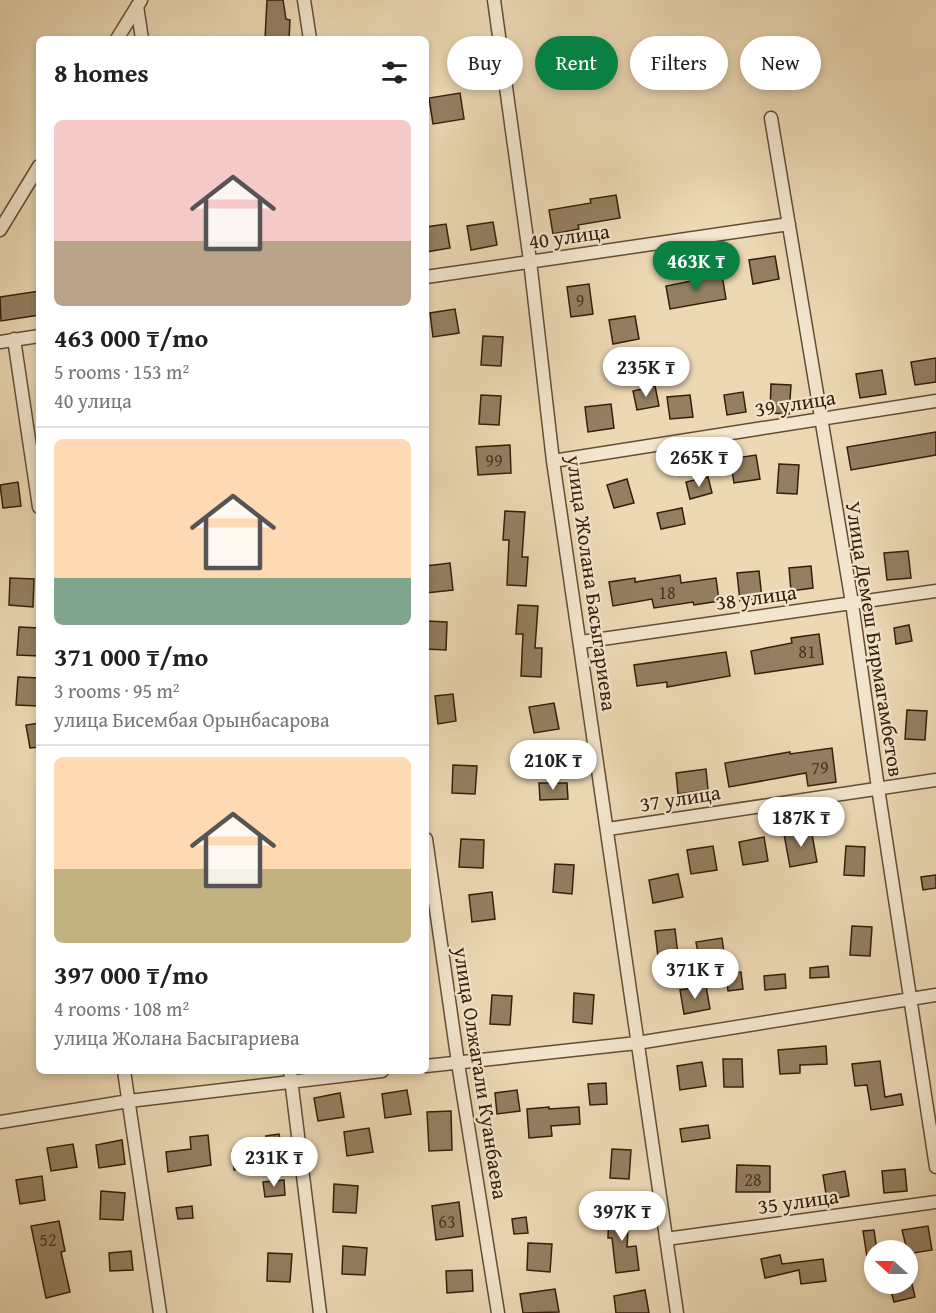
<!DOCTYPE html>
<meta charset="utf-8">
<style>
body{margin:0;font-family:"Gentium Book Plus",serif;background:#f2f2f2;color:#202124;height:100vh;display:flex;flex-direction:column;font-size:22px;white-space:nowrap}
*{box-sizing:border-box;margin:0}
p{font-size:20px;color:#757577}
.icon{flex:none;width:33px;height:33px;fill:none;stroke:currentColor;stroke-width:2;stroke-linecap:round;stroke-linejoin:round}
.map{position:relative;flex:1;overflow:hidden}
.side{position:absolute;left:36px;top:36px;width:393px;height:1038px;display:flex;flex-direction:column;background:#fff;border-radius:9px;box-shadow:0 3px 9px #0003}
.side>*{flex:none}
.top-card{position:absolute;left:447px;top:36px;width:399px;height:54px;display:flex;gap:12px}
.needle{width:39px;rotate:291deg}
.fabs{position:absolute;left:864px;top:1240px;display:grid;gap:12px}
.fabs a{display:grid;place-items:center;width:54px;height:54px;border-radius:50%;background:#fff;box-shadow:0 3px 9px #0003;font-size:30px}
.price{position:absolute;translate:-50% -51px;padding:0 14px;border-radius:21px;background:#fff;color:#222;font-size:20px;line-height:39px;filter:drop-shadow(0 2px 3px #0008)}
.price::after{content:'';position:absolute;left:50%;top:36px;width:18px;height:14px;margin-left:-9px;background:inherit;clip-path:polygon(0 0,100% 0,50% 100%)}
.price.active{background:#0b8043;color:#fff}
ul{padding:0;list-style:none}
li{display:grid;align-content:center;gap:12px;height:318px;padding:0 18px}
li+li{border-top:2px solid #e0e0e0}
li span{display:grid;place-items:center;height:186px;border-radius:9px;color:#555}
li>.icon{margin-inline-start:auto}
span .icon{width:108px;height:108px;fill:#fffc;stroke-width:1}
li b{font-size:26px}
h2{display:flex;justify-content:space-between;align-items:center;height:72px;padding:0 18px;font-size:26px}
.tag{padding:0 21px;border-radius:27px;background:#fff;box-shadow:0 3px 9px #0003;font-size:21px;line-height:54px}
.tag.active{background:#0b8043;color:#fff}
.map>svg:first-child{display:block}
</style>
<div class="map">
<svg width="936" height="1313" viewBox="0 0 936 1313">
<rect width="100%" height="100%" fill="#ecd9b4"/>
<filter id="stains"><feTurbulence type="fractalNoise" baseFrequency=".00333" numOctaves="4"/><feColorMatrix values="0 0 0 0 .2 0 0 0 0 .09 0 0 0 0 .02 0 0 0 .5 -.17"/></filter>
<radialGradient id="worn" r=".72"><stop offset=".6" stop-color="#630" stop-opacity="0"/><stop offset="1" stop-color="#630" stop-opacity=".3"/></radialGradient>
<path fill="#947f61" stroke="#351e08" stroke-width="1.5" d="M 267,0 L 283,0 L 286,19 L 290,20 L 289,39 L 265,39 Z
M 460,93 L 464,119 L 433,124 L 429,98 Z
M 616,195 L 620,218 L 578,225 L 579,229 L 553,234 L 549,210 L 591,203 L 590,199 Z
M 493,222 L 497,245 L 471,250 L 467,226 Z
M 446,224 L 450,248 L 426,252 L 426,227 Z
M 775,256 L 779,279 L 753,284 L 749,260 Z
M 722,275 L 726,299 L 670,309 L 666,286 Z
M 589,284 L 593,314 L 571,317 L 567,287 Z
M 39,291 L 39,315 L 1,321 L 0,297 Z
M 455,309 L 459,333 L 433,337 L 430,313 Z
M 635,316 L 639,339 L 613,344 L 609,320 Z
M 483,336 L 503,337 L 501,366 L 481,365 Z
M 936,358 L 936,382 L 915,385 L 911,362 Z
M 882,370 L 886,394 L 860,398 L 856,374 Z
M 771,384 L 791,385 L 789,414 L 770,413 Z
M 655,386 L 659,406 L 637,410 L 633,391 Z
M 743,392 L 746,412 L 727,415 L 724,395 Z
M 481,395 L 501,396 L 499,425 L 479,424 Z
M 690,395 L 693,417 L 670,419 L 667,397 Z
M 611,404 L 614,428 L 588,432 L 585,407 Z
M 936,432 L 936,455 L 851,470 L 847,447 Z
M 510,445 L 511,473 L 478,475 L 476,447 Z
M 756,455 L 760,479 L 734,483 L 730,459 Z
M 779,464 L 799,465 L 797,494 L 777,493 Z
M 708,477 L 712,493 L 690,499 L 686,482 Z
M 627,479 L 634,503 L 614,508 L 607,485 Z
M 18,482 L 21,506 L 3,508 L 0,485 Z
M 682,508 L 685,524 L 661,529 L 657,513 Z
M 505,511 L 525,512 L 522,557 L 528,557 L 526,586 L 507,585 L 509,540 L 503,540 Z
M 908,551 L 911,578 L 887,580 L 884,553 Z
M 450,563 L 453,590 L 426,593 L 426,566 Z
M 811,566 L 813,588 L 791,591 L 789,568 Z
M 759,571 L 762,599 L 740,601 L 737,573 Z
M 680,575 L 681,583 L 716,578 L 719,601 L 694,605 L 693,602 L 654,608 L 652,599 L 613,606 L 609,582 L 635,578 L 635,582 Z
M 10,578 L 34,579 L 33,607 L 9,605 Z
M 518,605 L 538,606 L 535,648 L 542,648 L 541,677 L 521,676 L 523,634 L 516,634 Z
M 426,621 L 447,622 L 446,650 L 426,649 Z
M 909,625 L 912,641 L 896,644 L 894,628 Z
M 19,627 L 39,628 L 39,656 L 17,655 Z
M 819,634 L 823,664 L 755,674 L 751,651 L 792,643 L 791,638 Z
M 726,652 L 730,676 L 667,687 L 667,682 L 637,686 L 634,665 Z
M 18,677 L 39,678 L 39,706 L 16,705 Z
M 453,694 L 456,721 L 438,724 L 435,696 Z
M 554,703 L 559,729 L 534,733 L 529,707 Z
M 907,710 L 927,711 L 925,740 L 905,739 Z
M 39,723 L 39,747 L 30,748 L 26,725 Z
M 832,748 L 836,782 L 808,786 L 806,773 L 729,787 L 725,763 L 790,752 L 790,754 Z
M 453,765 L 477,766 L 475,794 L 452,793 Z
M 706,769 L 708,790 L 678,794 L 676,773 Z
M 539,783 L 567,783 L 568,799 L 540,800 Z
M 811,829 L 817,862 L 790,867 L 784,834 Z
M 764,837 L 768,861 L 743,865 L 739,842 Z
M 461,839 L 484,840 L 483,868 L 459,867 Z
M 713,846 L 717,870 L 691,874 L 687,850 Z
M 846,846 L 865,847 L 864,876 L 844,875 Z
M 555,864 L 574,865 L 572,894 L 553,892 Z
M 678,874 L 683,897 L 653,903 L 649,880 Z
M 936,875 L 936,888 L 923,890 L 921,877 Z
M 492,892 L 495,919 L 472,922 L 469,895 Z
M 852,926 L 872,927 L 870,956 L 850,955 Z
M 675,929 L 678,955 L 658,957 L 655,931 Z
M 722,938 L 725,961 L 700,965 L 696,942 Z
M 828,966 L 829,977 L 810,978 L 810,968 Z
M 741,972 L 743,989 L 728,991 L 726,974 Z
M 785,974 L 786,988 L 765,990 L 764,976 Z
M 706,986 L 710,1009 L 684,1014 L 680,990 Z
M 574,993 L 594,995 L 592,1024 L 573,1022 Z
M 492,995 L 512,996 L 510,1025 L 490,1024 Z
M 826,1046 L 827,1064 L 800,1065 L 800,1073 L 780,1074 L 778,1050 Z
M 723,1059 L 742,1059 L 743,1087 L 724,1087 Z
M 880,1061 L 885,1097 L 901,1094 L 903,1105 L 871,1110 L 867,1085 L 855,1086 L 852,1064 Z
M 702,1062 L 706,1086 L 680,1090 L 677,1066 Z
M 606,1083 L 607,1104 L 590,1105 L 588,1084 Z
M 407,1090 L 411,1114 L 385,1118 L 382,1094 Z
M 517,1090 L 520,1111 L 497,1114 L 495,1093 Z
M 340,1093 L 344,1117 L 318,1121 L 314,1098 Z
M 549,1107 L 549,1109 L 579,1107 L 580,1124 L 551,1126 L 552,1136 L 529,1138 L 527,1109 Z
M 451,1111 L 452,1150 L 429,1151 L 427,1112 Z
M 708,1125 L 710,1138 L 682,1142 L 680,1129 Z
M 369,1128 L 373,1152 L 347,1156 L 344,1132 Z
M 279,1134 L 282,1150 L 268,1152 L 266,1136 Z
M 208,1135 L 211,1165 L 168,1172 L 166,1152 L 191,1149 L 190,1137 Z
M 122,1140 L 125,1164 L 99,1168 L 96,1145 Z
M 73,1144 L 77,1167 L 51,1171 L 47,1148 Z
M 250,1149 L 252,1168 L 234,1170 L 232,1151 Z
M 612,1149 L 631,1150 L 629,1179 L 610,1178 Z
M 737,1165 L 770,1166 L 770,1192 L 736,1192 Z
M 905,1169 L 907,1191 L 884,1193 L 882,1171 Z
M 845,1171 L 849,1196 L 827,1200 L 823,1175 Z
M 42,1176 L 45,1200 L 20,1204 L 16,1180 Z
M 284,1180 L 285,1195 L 265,1197 L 263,1182 Z
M 334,1184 L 358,1186 L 356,1213 L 333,1212 Z
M 101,1191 L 125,1193 L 123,1220 L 100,1219 Z
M 459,1202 L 463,1236 L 436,1240 L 432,1206 Z
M 192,1206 L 193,1218 L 178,1219 L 176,1208 Z
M 609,1209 L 629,1210 L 627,1247 L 636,1246 L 639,1270 L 616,1273 L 612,1238 L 608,1238 Z
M 526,1217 L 528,1233 L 514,1234 L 512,1219 Z
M 59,1221 L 65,1251 L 61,1252 L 70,1292 L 46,1298 L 31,1226 Z
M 928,1226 L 932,1250 L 908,1254 L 902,1230 Z
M 874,1230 L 877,1251 L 874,1251 L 874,1270 L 869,1270 L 863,1231 Z
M 528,1243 L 552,1244 L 550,1272 L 527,1270 Z
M 343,1246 L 367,1248 L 365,1275 L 342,1274 Z
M 131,1251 L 133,1270 L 110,1271 L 109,1253 Z
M 268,1253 L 292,1254 L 290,1282 L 267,1281 Z
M 780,1255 L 782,1264 L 823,1259 L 826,1281 L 801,1284 L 799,1270 L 765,1278 L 761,1259 Z
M 472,1270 L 473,1291 L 447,1293 L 446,1271 Z
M 889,1284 L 912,1284 L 915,1297 L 894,1302 Z
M 555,1289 L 559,1312 L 523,1313 L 520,1294 Z
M 645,1290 L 649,1313 L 616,1313 L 614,1296 Z"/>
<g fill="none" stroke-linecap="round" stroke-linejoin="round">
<defs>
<path id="minor" d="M 304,0 L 310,39
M 494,0 L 530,261 L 553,461 L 677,1313
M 137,6 L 142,39
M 117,39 L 141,0
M 771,118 L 852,603 L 878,788 L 936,1167
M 0,230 L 39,166
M 426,277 L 789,224
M 14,339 L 39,507
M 0,342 L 39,336
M 553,461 L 936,401
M 581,642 L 936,591
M 608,829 L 936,780
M 426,839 L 458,1063 L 498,1313
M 426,1066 L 637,1043 L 936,995
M 124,1071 L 160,1313
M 290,1071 L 320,1313
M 0,1122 L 129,1101 L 382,1071
M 666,1239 L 936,1202"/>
</defs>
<use href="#minor" stroke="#634d33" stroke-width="15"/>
<use href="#minor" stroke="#f3e6ce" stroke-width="12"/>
</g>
<g text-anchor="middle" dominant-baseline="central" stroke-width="4.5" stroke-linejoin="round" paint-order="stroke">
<g font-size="18" fill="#4d361e">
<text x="580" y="300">9</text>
<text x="494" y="460">99</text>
<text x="667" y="592">18</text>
<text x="807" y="651">81</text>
<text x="820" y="767">79</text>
<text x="753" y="1179">28</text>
<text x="447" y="1221">63</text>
<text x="48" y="1239">52</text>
</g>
<g font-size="21" fill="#351e08" stroke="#f3e6ce">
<text transform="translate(569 236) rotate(-8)">40 улица</text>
<text transform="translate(795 403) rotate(-9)">39 улица</text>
<text transform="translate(592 583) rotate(82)">улица Жолана Басыгариева</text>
<text transform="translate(756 597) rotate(-8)">38 улица</text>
<text transform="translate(875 639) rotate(81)">Улица Демеш Бирмагамбетов</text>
<text transform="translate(680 798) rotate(-9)">37 улица</text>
<text transform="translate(481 1073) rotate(81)">улица Олжагали Куанбаева</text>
<text transform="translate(798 1201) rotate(-8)">35 улица</text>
</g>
</g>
<rect width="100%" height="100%" filter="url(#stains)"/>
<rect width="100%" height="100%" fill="url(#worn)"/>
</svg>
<div class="fabs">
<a><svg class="needle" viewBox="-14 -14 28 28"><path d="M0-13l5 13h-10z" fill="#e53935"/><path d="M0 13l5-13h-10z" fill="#757577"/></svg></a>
</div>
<b class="price active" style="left:696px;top:292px">463K ₸</b>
<b class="price" style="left:646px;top:398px">235K ₸</b>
<b class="price" style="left:699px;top:488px">265K ₸</b>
<b class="price" style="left:553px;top:791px">210K ₸</b>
<b class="price" style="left:801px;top:848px">187K ₸</b>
<b class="price" style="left:695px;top:1000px">371K ₸</b>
<b class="price" style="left:274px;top:1188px">231K ₸</b>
<b class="price" style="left:622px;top:1242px">397K ₸</b>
<div class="top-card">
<a class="tag">Buy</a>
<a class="tag active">Rent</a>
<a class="tag">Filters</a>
<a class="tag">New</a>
</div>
<section class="side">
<h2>8 homes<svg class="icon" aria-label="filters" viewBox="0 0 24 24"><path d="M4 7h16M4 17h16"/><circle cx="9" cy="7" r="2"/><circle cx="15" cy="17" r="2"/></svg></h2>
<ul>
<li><span style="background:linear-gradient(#f6c9c9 65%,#b9a48a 0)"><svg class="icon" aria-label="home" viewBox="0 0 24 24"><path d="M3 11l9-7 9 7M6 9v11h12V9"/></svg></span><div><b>463 000 ₸/mo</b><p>5 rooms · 153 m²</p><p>40 улица</p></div></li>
<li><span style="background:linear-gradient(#ffd9b3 75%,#7fa58c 0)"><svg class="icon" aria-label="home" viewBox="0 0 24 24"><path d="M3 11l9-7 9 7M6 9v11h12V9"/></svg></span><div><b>371 000 ₸/mo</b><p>3 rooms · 95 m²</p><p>улица Бисембая Орынбасарова</p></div></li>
<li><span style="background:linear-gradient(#ffd9b3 60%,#c2b280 0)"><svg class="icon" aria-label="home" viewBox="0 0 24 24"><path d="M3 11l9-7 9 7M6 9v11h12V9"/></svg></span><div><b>397 000 ₸/mo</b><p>4 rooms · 108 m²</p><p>улица Жолана Басыгариева</p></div></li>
</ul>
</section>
</div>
